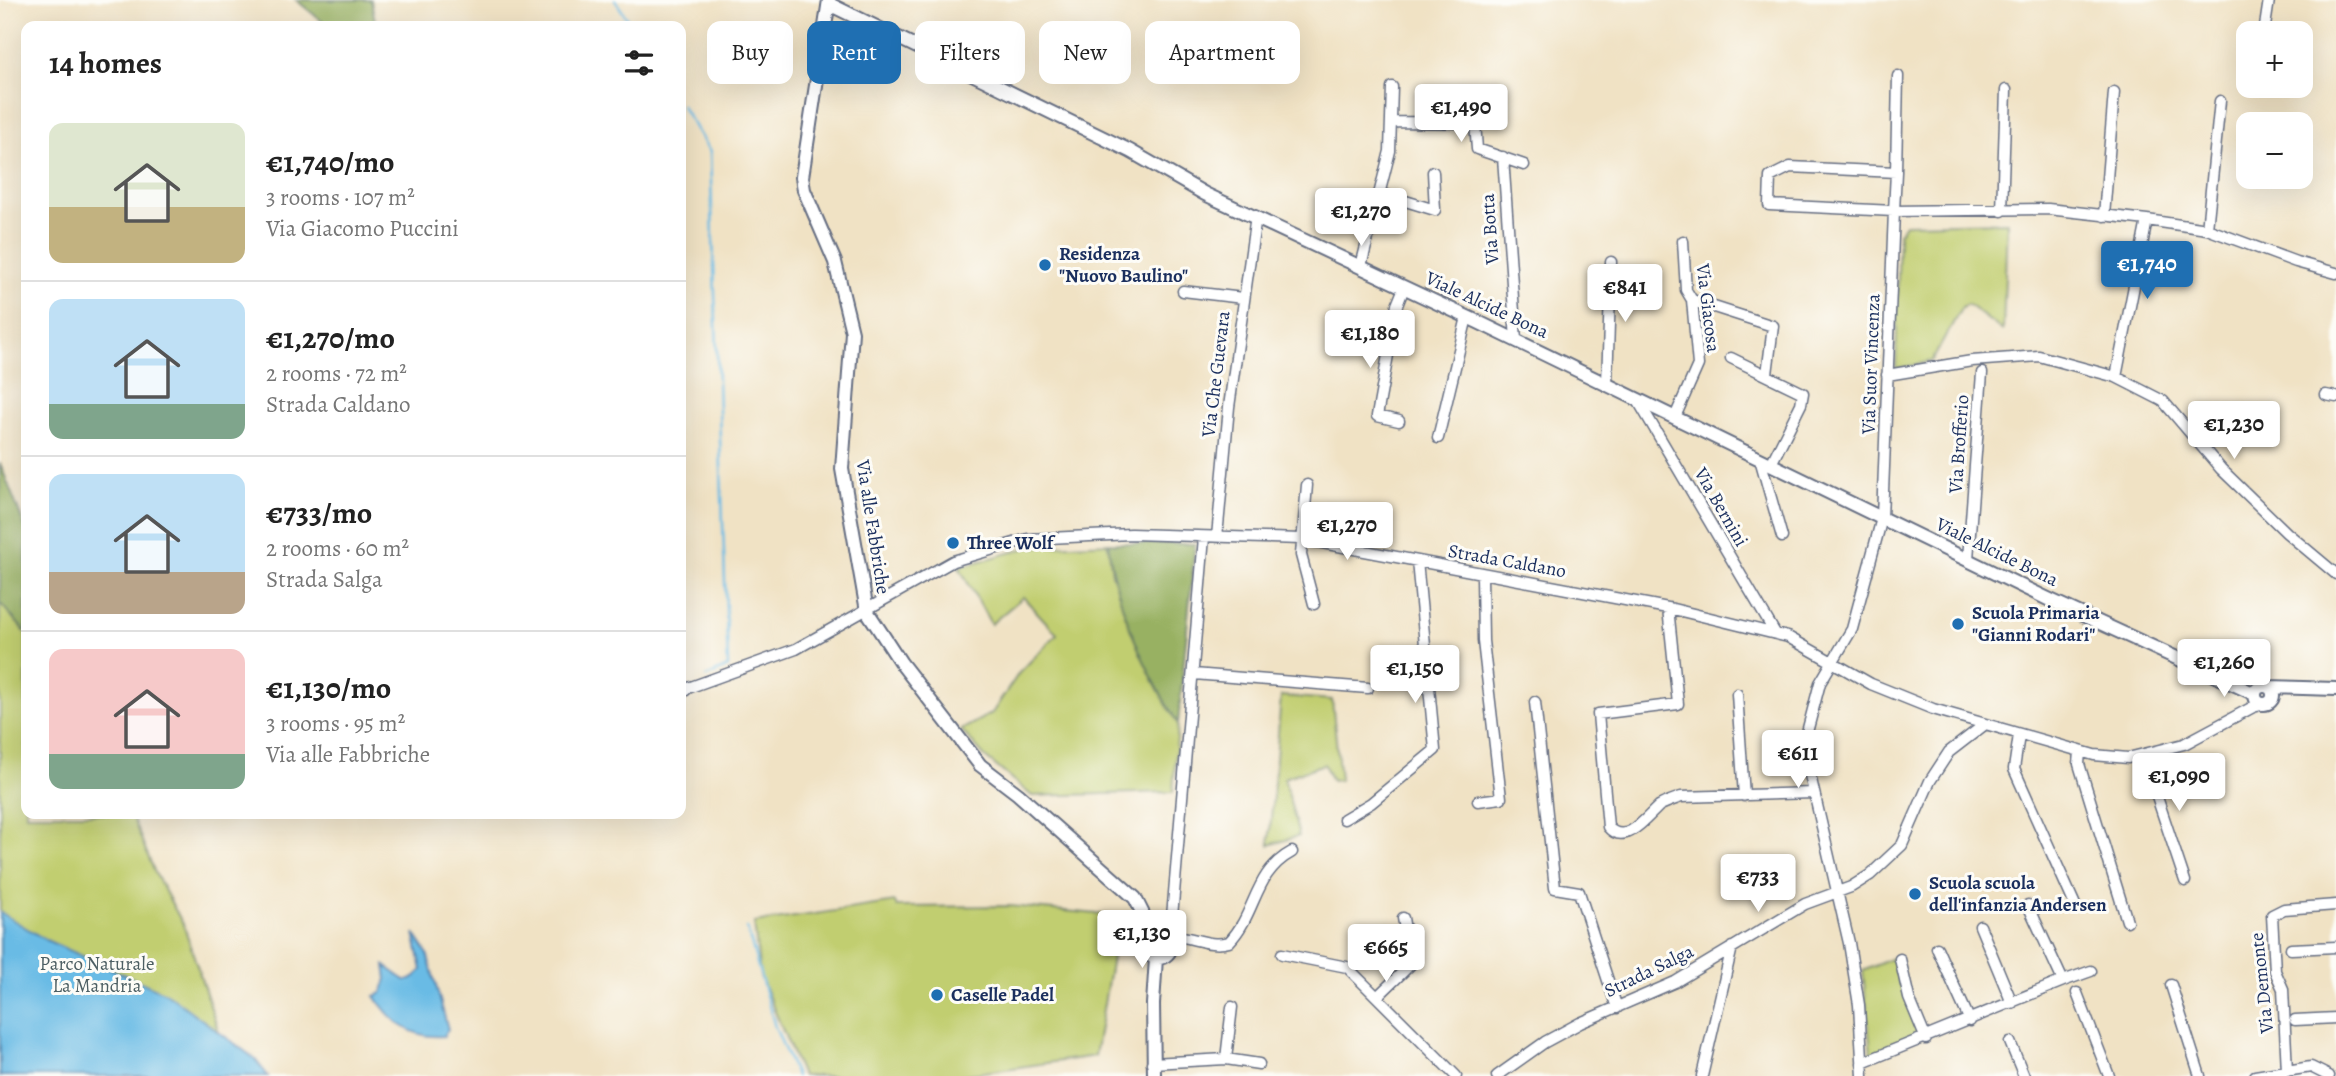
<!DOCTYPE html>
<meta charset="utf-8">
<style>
body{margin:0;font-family:Alegreya,serif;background:#f6f6f6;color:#222;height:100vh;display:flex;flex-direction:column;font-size:26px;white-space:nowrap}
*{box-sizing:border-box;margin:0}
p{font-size:23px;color:#767676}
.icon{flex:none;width:38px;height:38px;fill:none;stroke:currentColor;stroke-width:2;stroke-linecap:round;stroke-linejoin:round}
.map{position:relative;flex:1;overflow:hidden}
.sheet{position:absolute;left:21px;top:21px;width:665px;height:798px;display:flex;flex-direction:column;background:#fff;border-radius:14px;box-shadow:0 7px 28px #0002}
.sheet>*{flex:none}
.guide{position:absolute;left:707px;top:21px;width:665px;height:63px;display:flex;gap:14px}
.tools{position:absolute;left:2236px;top:21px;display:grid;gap:14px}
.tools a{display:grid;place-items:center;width:77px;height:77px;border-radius:14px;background:#fff;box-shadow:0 7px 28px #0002;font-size:35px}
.price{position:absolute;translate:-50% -60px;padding:0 16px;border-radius:7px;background:#fff;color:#222;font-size:23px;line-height:46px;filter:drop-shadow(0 2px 4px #0008)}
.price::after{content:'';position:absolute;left:50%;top:42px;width:21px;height:16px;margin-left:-10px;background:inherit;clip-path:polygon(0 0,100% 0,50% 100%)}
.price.selected{background:#1f6fb2;color:#fff}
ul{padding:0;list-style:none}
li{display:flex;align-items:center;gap:21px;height:175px;padding:0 28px}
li+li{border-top:2px solid #e0e0e0}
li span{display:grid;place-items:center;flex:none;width:196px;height:140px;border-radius:14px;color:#555}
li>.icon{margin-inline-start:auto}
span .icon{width:84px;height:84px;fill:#fffc;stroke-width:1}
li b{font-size:30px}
h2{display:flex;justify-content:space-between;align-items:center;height:84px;padding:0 28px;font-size:30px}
.chip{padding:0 24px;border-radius:14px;background:#fff;box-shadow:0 7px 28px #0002;font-size:24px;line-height:63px}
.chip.selected{background:#1f6fb2;color:#fff}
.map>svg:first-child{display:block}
</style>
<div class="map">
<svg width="2336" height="1076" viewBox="0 0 2336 1076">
<rect width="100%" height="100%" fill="#fdfcf7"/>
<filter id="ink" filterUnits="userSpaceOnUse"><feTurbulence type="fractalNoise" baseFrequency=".0143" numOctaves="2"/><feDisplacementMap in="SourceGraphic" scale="14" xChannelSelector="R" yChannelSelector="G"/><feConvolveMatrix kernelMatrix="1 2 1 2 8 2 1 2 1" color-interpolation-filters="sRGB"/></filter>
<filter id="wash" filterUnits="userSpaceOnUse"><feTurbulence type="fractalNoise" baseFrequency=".00686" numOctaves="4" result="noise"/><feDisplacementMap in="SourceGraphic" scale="28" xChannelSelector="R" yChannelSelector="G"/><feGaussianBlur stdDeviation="1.57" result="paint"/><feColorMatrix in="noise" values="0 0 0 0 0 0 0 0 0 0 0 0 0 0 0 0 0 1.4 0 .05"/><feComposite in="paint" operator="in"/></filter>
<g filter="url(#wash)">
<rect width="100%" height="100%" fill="#f0e2c4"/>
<path fill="#c1ce70" stroke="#6e7e67" stroke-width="2" d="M 2007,222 L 2003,331 L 1967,304 L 1962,307 L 1932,361 L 1896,369 L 1899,233 L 1905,224 Z
M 1108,543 L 1112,574 L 1129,622 L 1147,666 L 1178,724 L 1173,792 L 1032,796 L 984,756 L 961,730 L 992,713 L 1019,673 L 1057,634 L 1023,597 L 991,624 L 959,567 L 1030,547 Z
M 0,564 L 26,612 L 26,814 L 131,814 L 155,873 L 184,926 L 221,1039 L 0,1076 Z
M 1281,696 L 1332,700 L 1340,780 L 1332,781 L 1324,764 L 1284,778 L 1299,836 L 1269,845 Z
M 895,902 L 897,907 L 1010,906 L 1119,916 L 1095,1056 L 957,1076 L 802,1076 L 760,976 L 754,923 Z
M 1895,957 L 1899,984 L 1903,983 L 1919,1037 L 1871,1054 L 1863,971 Z"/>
<path fill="#98b162" stroke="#5a7060" stroke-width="2" d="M 296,0 L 371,0 L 376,26 L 328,26 Z
M 0,463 L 26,530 L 26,633 L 0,603 Z
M 1108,543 L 1195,544 L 1178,724 C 1145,670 1116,606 1108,543 Z"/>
<path fill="#69bbe5" stroke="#4275a2" stroke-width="2" d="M 0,912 L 46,940 L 166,993 L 254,1058 L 268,1076 L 0,1076 Z
M 414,933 L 427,953 L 448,1029 L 444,1036 C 412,1039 391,1022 375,996 L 382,993 L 387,979 L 385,966 L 405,980 L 411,980 L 422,970 Z"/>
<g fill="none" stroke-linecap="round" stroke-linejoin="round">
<path stroke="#69bbe5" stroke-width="2.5" d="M 615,0 L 632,26
M 681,105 L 710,152 L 728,667 L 706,677
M 747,928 L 775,1027 L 796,1076"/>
</g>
</g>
<g filter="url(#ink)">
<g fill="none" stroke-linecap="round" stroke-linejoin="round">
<defs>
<path id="minor" d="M 2264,33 L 2269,0
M 1393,122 L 1475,123 L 1477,149 L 1524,165
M 1503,157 L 1516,340
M 1790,167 L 1896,172 L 1894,211 L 1769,205 L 1770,177 Z
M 1896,172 L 1898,76
M 1379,193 L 1435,210 L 1433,172
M 2002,211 L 2006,90
M 2104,216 L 2114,92
M 2207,229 L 2220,101
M 1361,266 L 1390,151 L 1392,87
M 1183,291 L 1243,298
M 1692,300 L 1773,326 L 1767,374
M 1731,358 L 1803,393 L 1801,404 L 1771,464
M 1887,375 L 1972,361 L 2039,356 L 2116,377 L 2163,401 L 2221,469 L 2287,533 L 2336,574
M 2116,377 L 2147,220
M 1607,384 L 1611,262
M 2326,395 L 2336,397
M 1637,399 L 1775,633
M 1675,417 L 1698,365 L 1692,300 L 1686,290 L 1683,241
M 1399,421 L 1377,416 L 1397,305 L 1404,288
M 1438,438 L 1467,317
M 1760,459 L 1782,537
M 1307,485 L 1301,555 L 1314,604
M 1217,537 L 1229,407 L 1256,216
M 1968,559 L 1982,373
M 1668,608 L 1678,704 L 1598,714 L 1608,827 C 1625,847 1647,817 1659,806 C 1666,802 1673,800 1681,797 L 1814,793
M 1194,674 L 1368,688
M 681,694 L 688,688 L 796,649 L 953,561 L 1028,539 L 1131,534 L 1301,539 L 1673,609 L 1788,637 L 1871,684 L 1933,709 L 2094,755 L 2128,758 L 2184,744 L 2253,707 L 2266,704
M 1737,694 L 1744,796
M 1535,702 L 1555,888 L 1579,892 L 1617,1008
M 2019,735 L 2014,769 L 2075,905
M 2080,752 L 2079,764 L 2127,921
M 2143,755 L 2185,881
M 1478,801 L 1501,798 L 1483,641 L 1482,575
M 1344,819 L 1371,803 L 1435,750 L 1417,561
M 1145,918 L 1154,933
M 1980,926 L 2012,1003
M 1165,935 L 1172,917 L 1204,537
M 1167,936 C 1188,934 1208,948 1229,942 C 1257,913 1253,873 1292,852
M 1937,948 L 1970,1021
M 2291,949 L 2336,947
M 1282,954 L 1347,967 L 1456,1076
M 1900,959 L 1909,998 L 1926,1039
M 2063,981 L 2091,971
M 2171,985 L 2200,1076
M 2077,993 L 2109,1076
M 1377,997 L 1411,964 L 1403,918
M 2295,1020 L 2336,1018
M 2010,1042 L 2024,1076
M 1226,1059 L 1232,1007
M 1152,1063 L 1226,1059 L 1259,1064
M 1862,1063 L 2063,981 L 2028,905
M 2287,1071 L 2283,989 L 2275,971 L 2272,915 L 2284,909 L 2336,905
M 1497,1076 L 1545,1042 L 1580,1023 L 1675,982 L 1805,904 L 1851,887 L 1870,875 L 1902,845 L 1930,781 L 1949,752 L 1984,725
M 1702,1076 L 1732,947
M 1863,1076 L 1859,1005 L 1849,943 L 1810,775 L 1806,736 L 1820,683 L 1852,629 L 1882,518 L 1894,211 L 2048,209 L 2147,220 L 2207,229 L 2296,262 L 2336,273
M 2255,1076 L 2311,1067 L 2329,1076"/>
<path id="tertiary" d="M 829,0 L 802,177 L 804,190 L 835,262 L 852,332 L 842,469 L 867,611 L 901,663 L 980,765 L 1018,794 L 1135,898 L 1145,918
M 829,4 L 1130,151 L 1205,194 L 1478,322 L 2048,599 L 2255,694
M2255 695a9 9 0 1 1 18 0a9 9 0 1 1-18 0Z
M 2268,687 L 2336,689
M1145 945a13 13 0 1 1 26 0a13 13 0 1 1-26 0Z
M 1154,1076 L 1153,1004 L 1156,958"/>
</defs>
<use href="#minor" stroke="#666e82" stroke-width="13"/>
<use href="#tertiary" stroke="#666e82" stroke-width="16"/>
<use href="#minor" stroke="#fff" stroke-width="10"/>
<use href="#tertiary" stroke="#fff" stroke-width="12"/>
</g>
</g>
<g fill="#1f6fb2" stroke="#fdfcf7" stroke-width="2.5">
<circle cx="1045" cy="265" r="7"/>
<circle cx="953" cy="543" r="7"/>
<circle cx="1958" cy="624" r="7"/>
<circle cx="1915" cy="894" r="7"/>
<circle cx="937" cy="995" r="7"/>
</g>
<g text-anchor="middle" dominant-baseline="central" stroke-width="6" stroke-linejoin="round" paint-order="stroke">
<g font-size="19" fill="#1b2f5e" stroke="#fdfcf7">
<text transform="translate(1490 229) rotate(-94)">Via Botta</text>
<text transform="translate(1487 305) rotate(25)">Viale Alcide Bona</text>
<text transform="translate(1708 308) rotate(83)">Via Giacosa</text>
<text transform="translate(1871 364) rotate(-88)">Via Suor Vincenza</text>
<text transform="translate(1216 374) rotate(-83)">Via Che Guevara</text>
<text transform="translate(1959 444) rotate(-86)">Via Brofferio</text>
<text transform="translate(1721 507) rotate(60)">Via Bernini</text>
<text transform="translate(873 527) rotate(81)">Via alle Fabbriche</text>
<text transform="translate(1997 552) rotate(26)">Viale Alcide Bona</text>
<text transform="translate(1507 561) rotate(10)">Strada Caldano</text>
<text transform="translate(1649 971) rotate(-26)">Strada Salga</text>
<text transform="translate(2262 983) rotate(-96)">Via Demonte</text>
</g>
<g font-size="19" font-weight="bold" fill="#1b2f5e" stroke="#fdfcf7" text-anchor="start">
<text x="1059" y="254">Residenza<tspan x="1059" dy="22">"Nuovo Baulino"</tspan></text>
<text x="967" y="543">Three Wolf</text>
<text x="1972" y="613">Scuola Primaria<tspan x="1972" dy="22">"Gianni Rodari"</tspan></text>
<text x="1929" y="883">Scuola scuola<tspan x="1929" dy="22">dell'infanzia Andersen</tspan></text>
<text x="951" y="995">Caselle Padel</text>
</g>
<g font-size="19" fill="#4d5f63" stroke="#fdfcf7">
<text x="97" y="964">Parco Naturale<tspan x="97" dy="22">La Mandria</tspan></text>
</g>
</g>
</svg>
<div class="tools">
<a>+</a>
<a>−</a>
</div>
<b class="price" style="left:1461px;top:144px">€1,490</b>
<b class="price" style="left:1361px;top:248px">€1,270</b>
<b class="price selected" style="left:2147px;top:301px">€1,740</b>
<b class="price" style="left:1625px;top:324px">€841</b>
<b class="price" style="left:1370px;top:370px">€1,180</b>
<b class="price" style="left:2234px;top:461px">€1,230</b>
<b class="price" style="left:1347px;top:562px">€1,270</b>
<b class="price" style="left:2224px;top:699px">€1,260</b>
<b class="price" style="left:1415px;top:705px">€1,150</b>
<b class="price" style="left:1798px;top:790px">€611</b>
<b class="price" style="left:2179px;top:813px">€1,090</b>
<b class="price" style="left:1758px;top:914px">€733</b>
<b class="price" style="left:1142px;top:970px">€1,130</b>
<b class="price" style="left:1386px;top:984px">€665</b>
<div class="guide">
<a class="chip">Buy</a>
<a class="chip selected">Rent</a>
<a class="chip">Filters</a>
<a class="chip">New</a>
<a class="chip">Apartment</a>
</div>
<section class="sheet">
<h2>14 homes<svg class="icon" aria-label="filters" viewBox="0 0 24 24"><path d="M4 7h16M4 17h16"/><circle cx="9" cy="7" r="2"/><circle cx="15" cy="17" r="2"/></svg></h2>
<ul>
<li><span style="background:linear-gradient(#dfe7d0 60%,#c2b280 0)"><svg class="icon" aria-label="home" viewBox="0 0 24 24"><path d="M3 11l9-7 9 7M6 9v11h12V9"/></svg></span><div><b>€1,740/mo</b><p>3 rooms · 107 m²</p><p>Via Giacomo Puccini</p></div></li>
<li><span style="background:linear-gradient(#bfe0f5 75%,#7fa58c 0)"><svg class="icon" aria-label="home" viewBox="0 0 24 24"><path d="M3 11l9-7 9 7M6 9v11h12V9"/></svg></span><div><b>€1,270/mo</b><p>2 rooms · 72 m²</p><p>Strada Caldano</p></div></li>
<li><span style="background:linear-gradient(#bfe0f5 70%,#b9a48a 0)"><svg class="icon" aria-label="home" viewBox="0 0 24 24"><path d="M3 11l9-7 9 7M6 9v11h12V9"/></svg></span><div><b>€733/mo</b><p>2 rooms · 60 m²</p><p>Strada Salga</p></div></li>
<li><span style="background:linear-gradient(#f6c9c9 75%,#7fa58c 0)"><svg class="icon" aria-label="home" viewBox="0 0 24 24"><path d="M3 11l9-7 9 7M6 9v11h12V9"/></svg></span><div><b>€1,130/mo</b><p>3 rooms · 95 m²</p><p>Via alle Fabbriche</p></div></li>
</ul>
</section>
</div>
